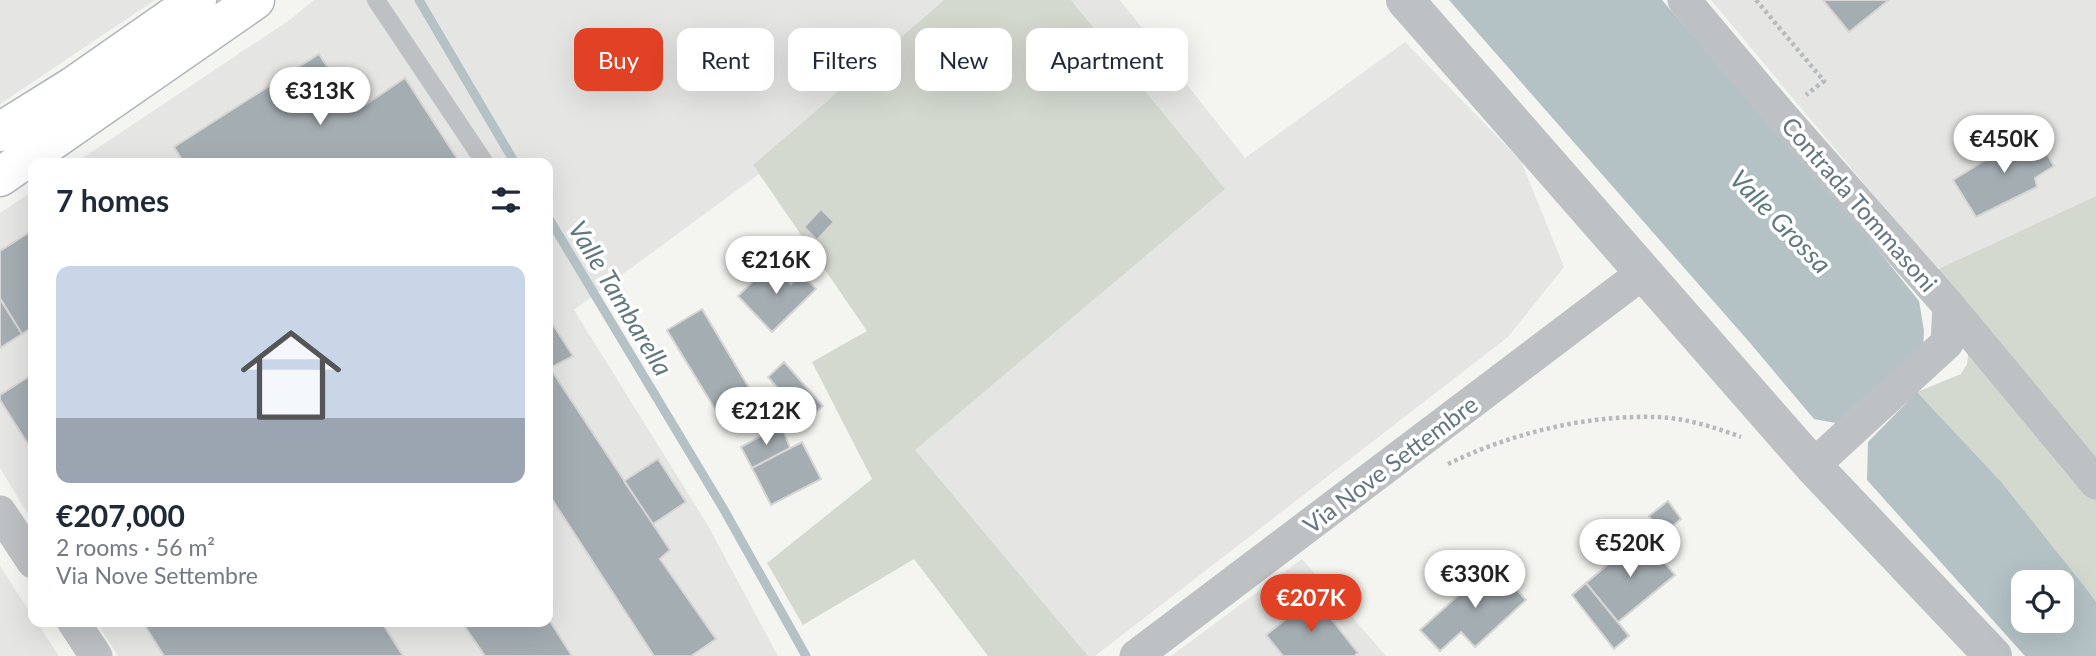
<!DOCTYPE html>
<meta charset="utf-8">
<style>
body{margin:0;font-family:Lato,sans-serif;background:#f2f2f3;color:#1f2937;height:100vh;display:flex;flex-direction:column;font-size:26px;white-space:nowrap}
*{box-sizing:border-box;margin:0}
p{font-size:23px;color:#747a83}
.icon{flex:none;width:38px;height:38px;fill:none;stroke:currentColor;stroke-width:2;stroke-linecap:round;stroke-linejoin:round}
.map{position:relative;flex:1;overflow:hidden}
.panel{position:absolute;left:28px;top:158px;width:525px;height:469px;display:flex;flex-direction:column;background:#fff;border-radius:14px;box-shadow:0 7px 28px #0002}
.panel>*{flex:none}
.hud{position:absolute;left:574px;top:28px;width:665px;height:63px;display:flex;gap:14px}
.controls{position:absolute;left:2011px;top:570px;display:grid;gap:14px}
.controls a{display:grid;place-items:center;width:63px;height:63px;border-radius:14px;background:#fff;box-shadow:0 7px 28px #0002;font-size:35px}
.price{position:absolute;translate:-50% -60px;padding:0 16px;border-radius:24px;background:#fff;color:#222;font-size:23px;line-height:46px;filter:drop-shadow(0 2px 4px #0008)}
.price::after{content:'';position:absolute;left:50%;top:42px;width:21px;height:16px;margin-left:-10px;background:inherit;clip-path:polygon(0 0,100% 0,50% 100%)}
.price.current{background:#e14124;color:#fff}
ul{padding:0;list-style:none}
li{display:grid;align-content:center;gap:14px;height:371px;padding:0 28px}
li span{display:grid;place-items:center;height:217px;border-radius:14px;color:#555}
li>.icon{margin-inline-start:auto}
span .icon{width:126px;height:126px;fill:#fffc;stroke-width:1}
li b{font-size:30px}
h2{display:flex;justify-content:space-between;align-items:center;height:84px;padding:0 28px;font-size:30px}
.pill{padding:0 24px;border-radius:14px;background:#fff;box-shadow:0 7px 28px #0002;font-size:24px;line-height:63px}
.pill.current{background:#e14124;color:#fff}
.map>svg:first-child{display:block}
</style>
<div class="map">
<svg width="2096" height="656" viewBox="0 0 2096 656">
<rect width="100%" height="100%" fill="#f4f4f0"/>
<path fill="#e5e6e4" d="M 0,0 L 155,0 L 0,104 Z
M 314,0 L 944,0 L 753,165 L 759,174 L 574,310 L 707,524 L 778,656 L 118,656 L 96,621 L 548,621 L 548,163 L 75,163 L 291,19 Z
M 1071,0 L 1120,0 L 1245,158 L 1405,42 L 1521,161 L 1564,267 L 1508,337 L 1095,656 L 1088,656 L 914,450 L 1224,189 Z
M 1711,0 L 2096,0 L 2096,196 L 1936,270 Z
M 33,191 L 33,522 L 0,468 L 0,213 Z
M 1302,559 L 1386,656 L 1171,656 Z
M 0,566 L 33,617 L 33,621 L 36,621 L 59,656 L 0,656 Z"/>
<path fill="#d4d9d0" d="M 944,0 L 1071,0 L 1225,189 L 915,450 L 1088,656 L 988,656 L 914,559 L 803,625 L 767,563 L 872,479 L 812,362 L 867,331 L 753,165 Z
M 2096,196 L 2096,602 L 2002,484 L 1917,392 L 1961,374 L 1967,364 L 1971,331 L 1936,270 Z"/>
<path fill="#b4c2c5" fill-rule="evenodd" d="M 1449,0 L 1662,0 L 1866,235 L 1919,301 L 1924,331 L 1923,348 L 1841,424 L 1814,419 L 1751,344 Z
M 1917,392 L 2002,483 L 2088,591 L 2096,602 L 2096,656 L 2025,656 L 1867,480 L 1868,442 ZM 2023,583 L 2062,583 L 2062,621 L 2023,621 Z"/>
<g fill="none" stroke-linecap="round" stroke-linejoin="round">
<path stroke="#b4c2c5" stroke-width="9" d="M 419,0 L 515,163
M 548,217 L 723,508 L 806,656"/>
</g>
<path fill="#a4adb2" stroke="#d6d5d3" stroke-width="2" d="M 1823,0 L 1889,0 L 1849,32 Z
M 319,54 L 356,111 L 405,78 L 460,163 L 184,163 L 174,147 Z
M 2033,131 L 2054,166 L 2035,178 L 2037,187 L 1976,217 L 1953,180 Z
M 821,209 L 834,222 L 817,240 L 804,227 Z
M 33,230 L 33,327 L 22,334 L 0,298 L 0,251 Z
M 771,264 L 791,284 L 801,273 L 816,289 L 772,332 L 738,296 Z
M 0,299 L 22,334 L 0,348 Z
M 702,309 L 752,393 L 718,414 L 667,330 Z
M 548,317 L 573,356 L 550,368 L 670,550 L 660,559 L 716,639 L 691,656 L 654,656 L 548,493 Z
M 784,362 L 823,406 L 807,421 L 768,377 Z
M 33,374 L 33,452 L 0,400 L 0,395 Z
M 781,425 L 790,448 L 752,468 L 741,447 Z
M 802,442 L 821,479 L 771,505 L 752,468 Z
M 658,459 L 686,502 L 653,524 L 624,481 Z
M 1668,501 L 1681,519 L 1663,534 L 1649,516 Z
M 1642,536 L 1675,575 L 1618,622 L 1586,583 Z
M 1493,564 L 1526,600 L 1475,647 L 1461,632 L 1440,651 L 1420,630 Z
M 1586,583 L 1629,636 L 1614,649 L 1572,595 Z
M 1314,597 L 1358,653 L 1354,656 L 1283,656 L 1266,635 Z
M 548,618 L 572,656 L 485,656 L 461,621 L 548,621 Z
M 142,621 L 381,621 L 403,656 L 164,656 Z"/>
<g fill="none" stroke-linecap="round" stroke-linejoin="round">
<defs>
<path id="secondary" d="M 0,132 L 72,87 L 197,0
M 0,177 L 255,0"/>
</defs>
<use href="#secondary" stroke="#afb5b9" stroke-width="41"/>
<path stroke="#b7babc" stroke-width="4.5" stroke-dasharray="3.5 3.5" stroke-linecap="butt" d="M 1756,0 L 1824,81 L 1806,95
M 1448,464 C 1512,433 1585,415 1657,417 C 1685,418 1714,427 1741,437"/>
<path stroke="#bdc1c4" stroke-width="18" d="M 376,0 L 485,163"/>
<path stroke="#bdc1c4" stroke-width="33" d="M 1684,0 L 1780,114 L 1949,306 L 1947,343 L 1813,466
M 1949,306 L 2096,483
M 0,512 L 33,562
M 73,621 L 96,656
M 1136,656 L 1644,272"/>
<path stroke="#bdc1c4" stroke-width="38" d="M 1405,0 L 1813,466 L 1993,656"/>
<use href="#secondary" stroke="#fff" stroke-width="38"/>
</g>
<g text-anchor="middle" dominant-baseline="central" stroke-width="7" stroke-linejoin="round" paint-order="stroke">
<g font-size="24" fill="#637681" stroke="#fff">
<text transform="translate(1860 204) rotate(49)">Contrada Tommasoni</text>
<text transform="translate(1390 464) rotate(-37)">Via Nove Settembre</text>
</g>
<g font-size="26" font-style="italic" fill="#5f797f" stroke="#fff">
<text transform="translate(1781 221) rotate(46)">Valle Grossa</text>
<text transform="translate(621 298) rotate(59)">Valle Tambarella</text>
</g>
</g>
</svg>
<div class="controls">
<a><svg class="icon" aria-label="locate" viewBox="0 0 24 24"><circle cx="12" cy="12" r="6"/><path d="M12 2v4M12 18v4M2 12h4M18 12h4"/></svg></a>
</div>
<b class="price" style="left:320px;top:127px">€313K</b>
<b class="price" style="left:2004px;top:175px">€450K</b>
<b class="price" style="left:776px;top:296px">€216K</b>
<b class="price" style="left:766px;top:447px">€212K</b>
<b class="price" style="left:1630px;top:579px">€520K</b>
<b class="price" style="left:1475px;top:610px">€330K</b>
<b class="price current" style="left:1311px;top:634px">€207K</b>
<div class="hud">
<a class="pill current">Buy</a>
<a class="pill">Rent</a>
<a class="pill">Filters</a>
<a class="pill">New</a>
<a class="pill">Apartment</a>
</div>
<section class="panel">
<h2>7 homes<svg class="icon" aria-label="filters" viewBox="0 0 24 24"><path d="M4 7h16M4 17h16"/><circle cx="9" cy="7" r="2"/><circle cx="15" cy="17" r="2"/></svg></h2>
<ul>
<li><span style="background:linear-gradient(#c9d6e8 70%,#9aa5b1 0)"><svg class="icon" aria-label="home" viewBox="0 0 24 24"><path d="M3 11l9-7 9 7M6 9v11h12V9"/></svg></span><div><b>€207,000</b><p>2 rooms · 56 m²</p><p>Via Nove Settembre</p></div></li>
</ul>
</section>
</div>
